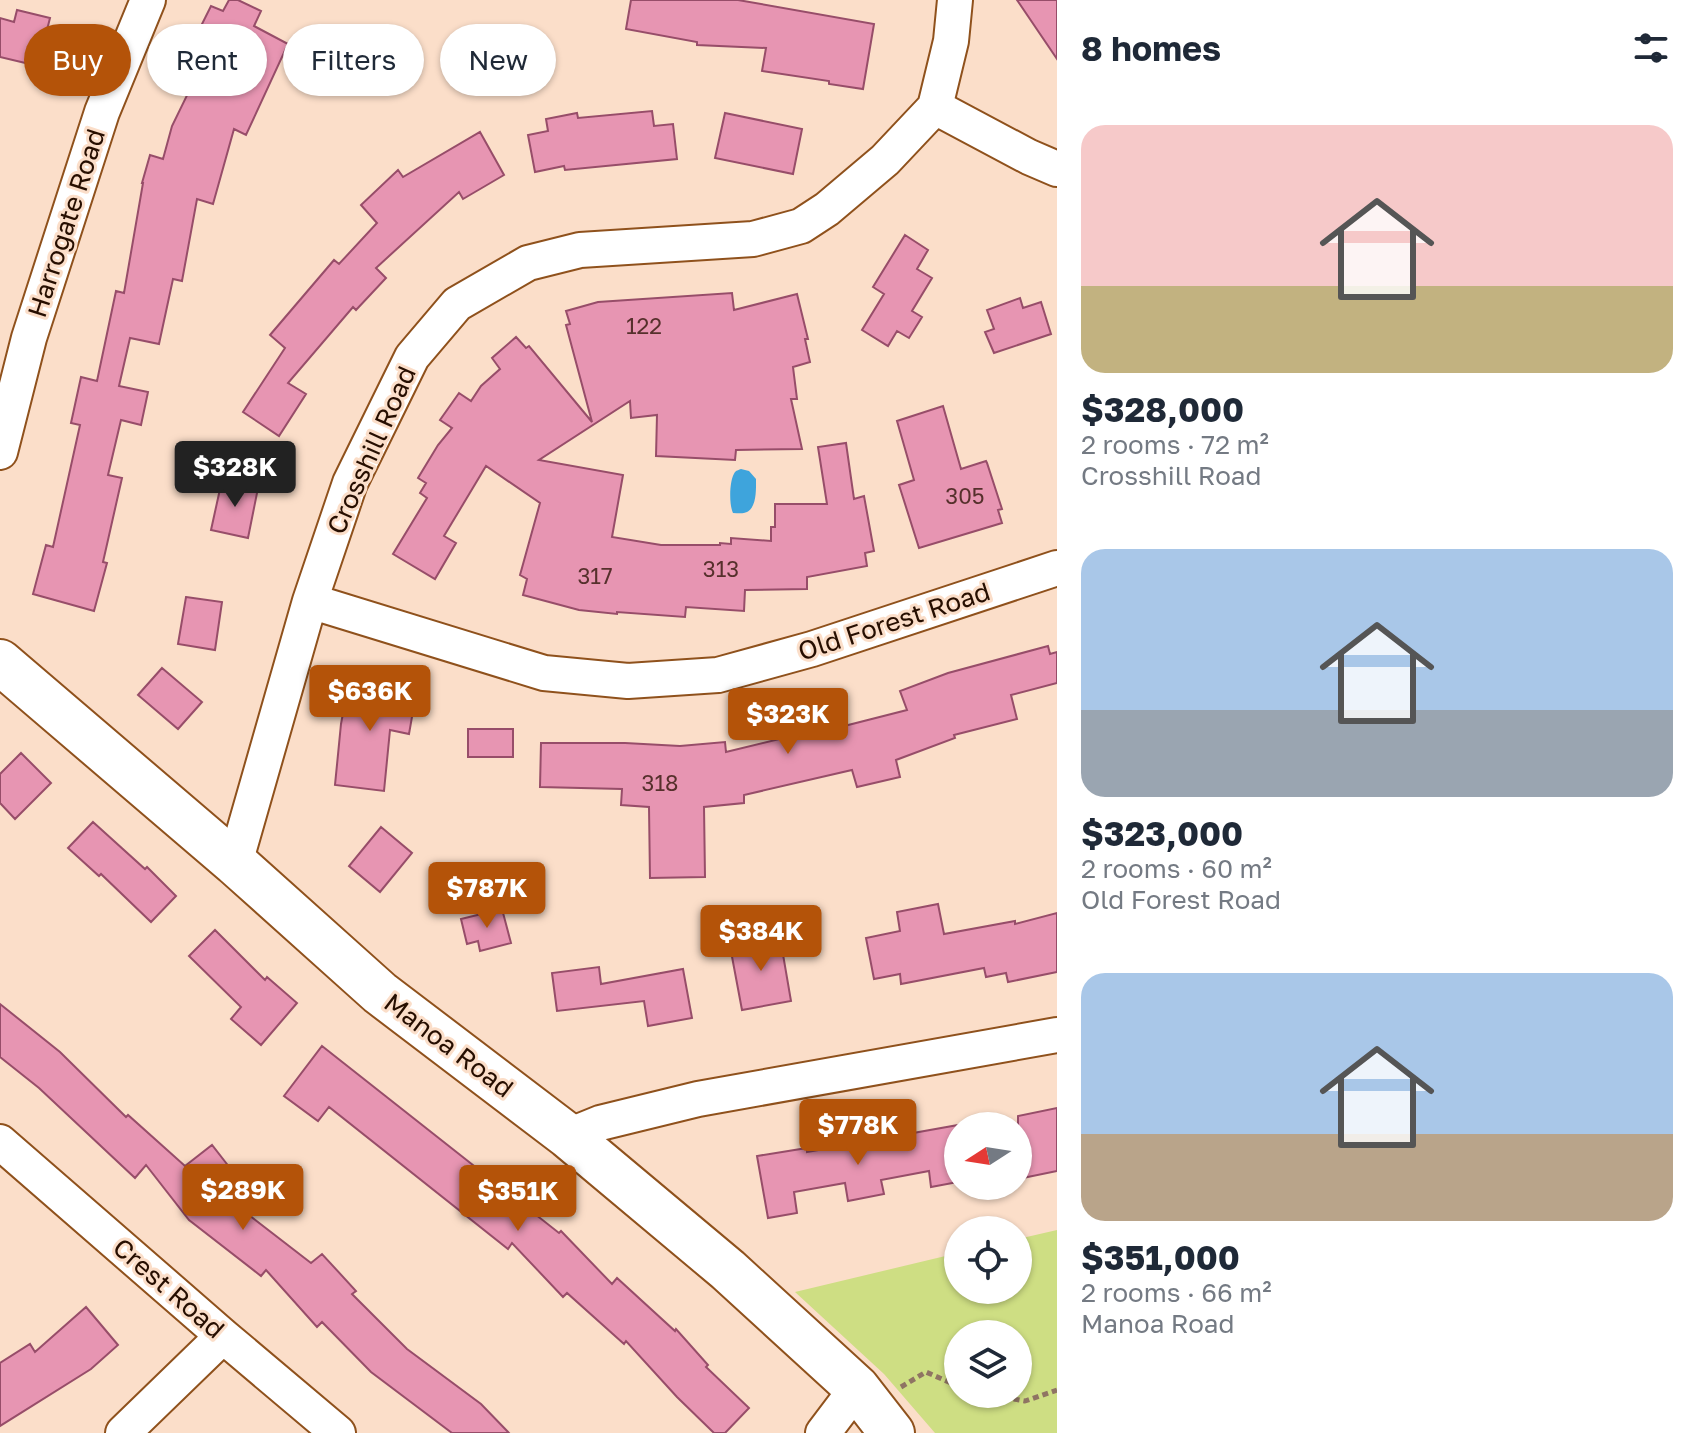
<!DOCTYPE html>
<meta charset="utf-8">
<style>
body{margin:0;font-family:"Golos Text",sans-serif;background:#f6f6f7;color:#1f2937;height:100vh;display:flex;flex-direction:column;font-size:30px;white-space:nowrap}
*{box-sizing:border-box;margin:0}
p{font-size:26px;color:#747a83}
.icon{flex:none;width:44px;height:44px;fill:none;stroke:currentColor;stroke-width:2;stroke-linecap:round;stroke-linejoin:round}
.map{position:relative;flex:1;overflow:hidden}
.drawer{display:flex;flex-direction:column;background:#fff;width:640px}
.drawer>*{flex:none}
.top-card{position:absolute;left:24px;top:24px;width:760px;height:72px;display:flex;gap:16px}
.needle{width:52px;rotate:258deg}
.tools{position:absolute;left:944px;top:1112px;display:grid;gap:16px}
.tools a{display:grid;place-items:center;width:88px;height:88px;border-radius:50%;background:#fff;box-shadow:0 2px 6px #0004;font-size:40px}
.price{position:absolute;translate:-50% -68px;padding:0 18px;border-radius:8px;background:#b45309;color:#fff;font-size:26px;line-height:52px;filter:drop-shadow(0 2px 4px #0008)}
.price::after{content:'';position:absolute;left:50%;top:48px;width:24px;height:18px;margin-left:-12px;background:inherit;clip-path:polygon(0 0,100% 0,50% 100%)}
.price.active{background:#222;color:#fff}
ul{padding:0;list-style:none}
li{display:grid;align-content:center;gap:16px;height:424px;padding:0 24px}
li span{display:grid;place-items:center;height:248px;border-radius:24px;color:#555}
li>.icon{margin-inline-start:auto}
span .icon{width:144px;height:144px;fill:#fffc;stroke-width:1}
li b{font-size:34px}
h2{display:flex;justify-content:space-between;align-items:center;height:96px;padding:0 24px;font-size:34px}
.tag{padding:0 28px;border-radius:36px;background:#fff;box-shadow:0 2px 6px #0004;font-size:28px;line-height:72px}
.tag.active{background:#b45309;color:#fff}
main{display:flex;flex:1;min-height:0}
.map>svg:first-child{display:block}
</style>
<main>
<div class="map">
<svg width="1057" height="1433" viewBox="0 0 1057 1433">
<rect width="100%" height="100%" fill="#fbdec9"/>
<path fill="#cede83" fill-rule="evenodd" d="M 1057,1230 L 1057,1433 L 935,1433 L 884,1374 L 795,1292 L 958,1253 L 958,1290 L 1018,1290 L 1018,1239 ZM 958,1334 L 1018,1334 L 1018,1394 L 958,1394 Z"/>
<path fill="#3ea4dc" d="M 741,469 L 749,471 L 756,479 C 756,488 757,507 747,512 C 743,514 738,513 733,513 C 729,505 729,480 735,472 C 737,470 739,470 741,469 Z"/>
<path fill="#e795b2" stroke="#974d69" stroke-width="2" d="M 229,0 L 238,0 L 261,11 L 254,26 L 288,44 L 246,135 L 234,129 L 213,204 L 197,199 L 182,281 L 173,279 L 159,344 L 130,338 L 119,386 L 148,392 L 141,425 L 121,420 L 108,475 L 122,478 L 103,562 L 107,563 L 94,611 L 33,594 L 46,545 L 53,547 L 80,425 L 71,423 L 81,377 L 97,381 L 116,291 L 124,293 L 143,183 L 142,183 L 150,155 L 163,159 L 172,126 L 214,40 L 198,32 L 211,6 L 223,11 Z
M 631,0 L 738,0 L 874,24 L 863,89 L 829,84 L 829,81 L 762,71 L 766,48 L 697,45 L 697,42 L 626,29 Z
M 1017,0 L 1057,0 L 1057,59 Z
M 17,10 L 50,18 L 38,66 L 0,57 L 0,18 L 14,22 Z
M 652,111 L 654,126 L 673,124 L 677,159 L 565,170 L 564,166 L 535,172 L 528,135 L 548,131 L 546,119 L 577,113 L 578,118 Z
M 725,113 L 802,129 L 793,174 L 715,158 Z
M 480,132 L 504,175 L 463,199 L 459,192 L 376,268 L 386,278 L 356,310 L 353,307 L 288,383 L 306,394 L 279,436 L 243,412 L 285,348 L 270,335 L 334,260 L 339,264 L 377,223 L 361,205 L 398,170 L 403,177 Z
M 905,235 L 928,250 L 917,269 L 932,278 L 912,311 L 922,317 L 909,338 L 897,331 L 888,346 L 862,330 L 884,294 L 873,287 Z
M 732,293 L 734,310 L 797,294 L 808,339 L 805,339 L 810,362 L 793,367 L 797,399 L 791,399 L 802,449 L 736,450 L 735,460 L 656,456 L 657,415 L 631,418 L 630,401 L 539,460 L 623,475 L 612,537 L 661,545 L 720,545 L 720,543 L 731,544 L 731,538 L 771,541 L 771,527 L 775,527 L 775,504 L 827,504 L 818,447 L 846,443 L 854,499 L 864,496 L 874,551 L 865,553 L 867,566 L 807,577 L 807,589 L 745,590 L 744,611 L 686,607 L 685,617 L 617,612 L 617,614 L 579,610 L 523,595 L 527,579 L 520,575 L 540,503 L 486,466 L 444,536 L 456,543 L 435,579 L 393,554 L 427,498 L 420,493 L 426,483 L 418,478 L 438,445 L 452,428 L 440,420 L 459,393 L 471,401 L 481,386 L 500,369 L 492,358 L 516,337 L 526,348 L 529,346 L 592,422 L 566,325 L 570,324 L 566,311 L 598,302 Z
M 1020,298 L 1023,308 L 1041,302 L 1051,334 L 994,353 L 985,332 L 994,329 L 987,310 Z
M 943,406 L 961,469 L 986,461 L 987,463 L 1002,509 L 998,510 L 1002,523 L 919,548 L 899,485 L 914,480 L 897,421 Z
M 222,480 L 258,488 L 248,538 L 211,530 Z
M 186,597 L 222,602 L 215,650 L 178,644 Z
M 1048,646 L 1050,654 L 1057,652 L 1057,683 L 1011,695 L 1017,719 L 954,735 L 955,738 L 896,760 L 900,777 L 857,787 L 852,770 L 744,795 L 744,803 L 704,807 L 705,877 L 650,878 L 649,807 L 621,805 L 622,789 L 540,787 L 541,743 L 625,743 L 680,746 L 725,742 L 726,752 L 804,733 L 805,736 L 907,710 L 900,691 L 948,673 Z
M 162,668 L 202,702 L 178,729 L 138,695 Z
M 349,681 L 416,694 L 409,734 L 390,730 L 384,791 L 335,785 L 341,724 Z
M 468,729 L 513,729 L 513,757 L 468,757 Z
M 21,753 L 51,783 L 15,819 L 0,803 L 0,774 Z
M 93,822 L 145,869 L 147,867 L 176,896 L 151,922 L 101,874 L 99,876 L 68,848 Z
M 381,827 L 412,853 L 380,892 L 349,866 Z
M 938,904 L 944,934 L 1015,921 L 1015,924 L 1057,913 L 1057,972 L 1008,982 L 1006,973 L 986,977 L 984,968 L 901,984 L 900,974 L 874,979 L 866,938 L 900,931 L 897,912 Z
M 502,909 L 511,943 L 480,951 L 478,941 L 467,944 L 461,919 Z
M 215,930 L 265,980 L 267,977 L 297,1003 L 261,1045 L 231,1019 L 241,1007 L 189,956 Z
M 780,937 L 791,1001 L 742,1010 L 730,946 Z
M 599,967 L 601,984 L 683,969 L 692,1018 L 648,1026 L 644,1001 L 557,1011 L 552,973 Z
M 0,1004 L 60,1052 L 126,1117 L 128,1115 L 185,1166 L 212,1145 L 230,1168 L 210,1185 L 311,1263 L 322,1254 L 356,1291 L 352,1294 L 407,1349 L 481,1404 L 509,1433 L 452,1433 L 371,1372 L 322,1322 L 317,1327 L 266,1270 L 261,1276 L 189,1220 L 146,1165 L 135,1178 L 39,1088 L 0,1057 Z
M 322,1046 L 559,1233 L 561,1231 L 612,1284 L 617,1278 L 675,1331 L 676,1329 L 708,1365 L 706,1367 L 749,1408 L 725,1433 L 714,1433 L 677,1397 L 626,1341 L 624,1344 L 567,1293 L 563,1297 L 512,1243 L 508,1249 L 329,1107 L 318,1121 L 284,1096 Z
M 1057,1108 L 1057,1171 L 1018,1179 L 1018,1116 Z
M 958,1125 L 958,1182 L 931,1187 L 929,1171 L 881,1180 L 884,1194 L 848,1201 L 845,1183 L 794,1192 L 797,1213 L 768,1218 L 757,1156 L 807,1148 L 807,1152 Z
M 86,1307 L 118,1345 L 91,1369 L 0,1426 L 0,1363 L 30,1344 L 35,1352 Z"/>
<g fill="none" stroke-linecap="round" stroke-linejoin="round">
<defs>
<path id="minor" d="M 935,107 L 1029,157 L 1057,169
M 0,452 L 29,338 L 102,112 L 148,0
M 310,601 L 544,673 L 628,681 L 718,675 L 812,649 L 1057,568
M 235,863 L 310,601 L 350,483 L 412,357 L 457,304 L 528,263 L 580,250 L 753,239 L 801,226 L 827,209 L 885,160 L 935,107 L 951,41 L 955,0
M 568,1136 L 600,1123 L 698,1099 L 1057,1035
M 0,1142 L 223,1336 L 338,1433
M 123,1433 L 223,1336
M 823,1433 L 857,1388"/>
<path id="secondary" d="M 0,662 L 235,863 L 380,993 L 568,1136 L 728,1270 L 857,1388 L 892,1433"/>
</defs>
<use href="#minor" stroke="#8f511c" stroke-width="38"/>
<use href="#secondary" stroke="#8f511c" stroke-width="48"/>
<path stroke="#8f7463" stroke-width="5" stroke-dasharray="6 4" stroke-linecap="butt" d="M 901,1387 L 926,1372 L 958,1386
M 984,1394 L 1025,1401 L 1057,1390"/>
<use href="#minor" stroke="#fff" stroke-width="34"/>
<use href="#secondary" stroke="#fff" stroke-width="44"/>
</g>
<g text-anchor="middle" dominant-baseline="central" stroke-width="6" stroke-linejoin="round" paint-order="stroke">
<g font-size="22" fill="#56302c">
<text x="644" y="325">122</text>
<text x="965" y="495">305</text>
<text x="721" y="568">313</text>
<text x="595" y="575">317</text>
<text x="660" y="782">318</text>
</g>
<g font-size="26" fill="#260e00" stroke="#fbdec9">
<text transform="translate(66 223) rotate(-72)">Harrogate Road</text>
<text transform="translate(371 450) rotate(-66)">Crosshill Road</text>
<text transform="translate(894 621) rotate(-18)">Old Forest Road</text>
<text transform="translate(449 1045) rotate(37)">Manoa Road</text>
<text transform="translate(169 1288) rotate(41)">Crest Road</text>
</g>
</g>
</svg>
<div class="tools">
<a><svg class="needle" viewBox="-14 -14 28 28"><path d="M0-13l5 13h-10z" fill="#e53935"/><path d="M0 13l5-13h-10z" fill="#747a83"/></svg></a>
<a><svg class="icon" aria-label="locate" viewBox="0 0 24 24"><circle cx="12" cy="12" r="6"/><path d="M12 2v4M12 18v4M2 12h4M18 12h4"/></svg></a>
<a><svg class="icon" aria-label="layers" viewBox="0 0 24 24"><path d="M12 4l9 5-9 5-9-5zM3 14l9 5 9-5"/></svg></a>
</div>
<b class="price active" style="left:235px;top:509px">$328K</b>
<b class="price" style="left:370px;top:733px">$636K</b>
<b class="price" style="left:788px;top:756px">$323K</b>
<b class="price" style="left:487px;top:930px">$787K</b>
<b class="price" style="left:761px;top:973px">$384K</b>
<b class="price" style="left:858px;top:1167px">$778K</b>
<b class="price" style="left:243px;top:1232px">$289K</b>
<b class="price" style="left:518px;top:1233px">$351K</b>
<div class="top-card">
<a class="tag active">Buy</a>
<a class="tag">Rent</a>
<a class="tag">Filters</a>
<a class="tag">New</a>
</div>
</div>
<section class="drawer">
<h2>8 homes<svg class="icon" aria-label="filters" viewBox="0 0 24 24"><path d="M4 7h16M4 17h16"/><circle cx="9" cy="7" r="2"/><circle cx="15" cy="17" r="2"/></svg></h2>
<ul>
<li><span style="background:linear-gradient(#f6c9c9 65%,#c2b280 0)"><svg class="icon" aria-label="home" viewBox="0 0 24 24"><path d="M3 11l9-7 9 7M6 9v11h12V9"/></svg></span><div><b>$328,000</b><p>2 rooms · 72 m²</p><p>Crosshill Road</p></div></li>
<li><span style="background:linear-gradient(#a9c7e8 65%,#9aa5b1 0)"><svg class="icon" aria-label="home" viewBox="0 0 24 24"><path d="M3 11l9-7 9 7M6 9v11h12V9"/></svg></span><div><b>$323,000</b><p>2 rooms · 60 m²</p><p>Old Forest Road</p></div></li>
<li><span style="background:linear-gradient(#a9c7e8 65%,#b9a48a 0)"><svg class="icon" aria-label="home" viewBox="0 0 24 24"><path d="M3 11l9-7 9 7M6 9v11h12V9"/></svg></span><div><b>$351,000</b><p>2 rooms · 66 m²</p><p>Manoa Road</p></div></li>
</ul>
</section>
</main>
